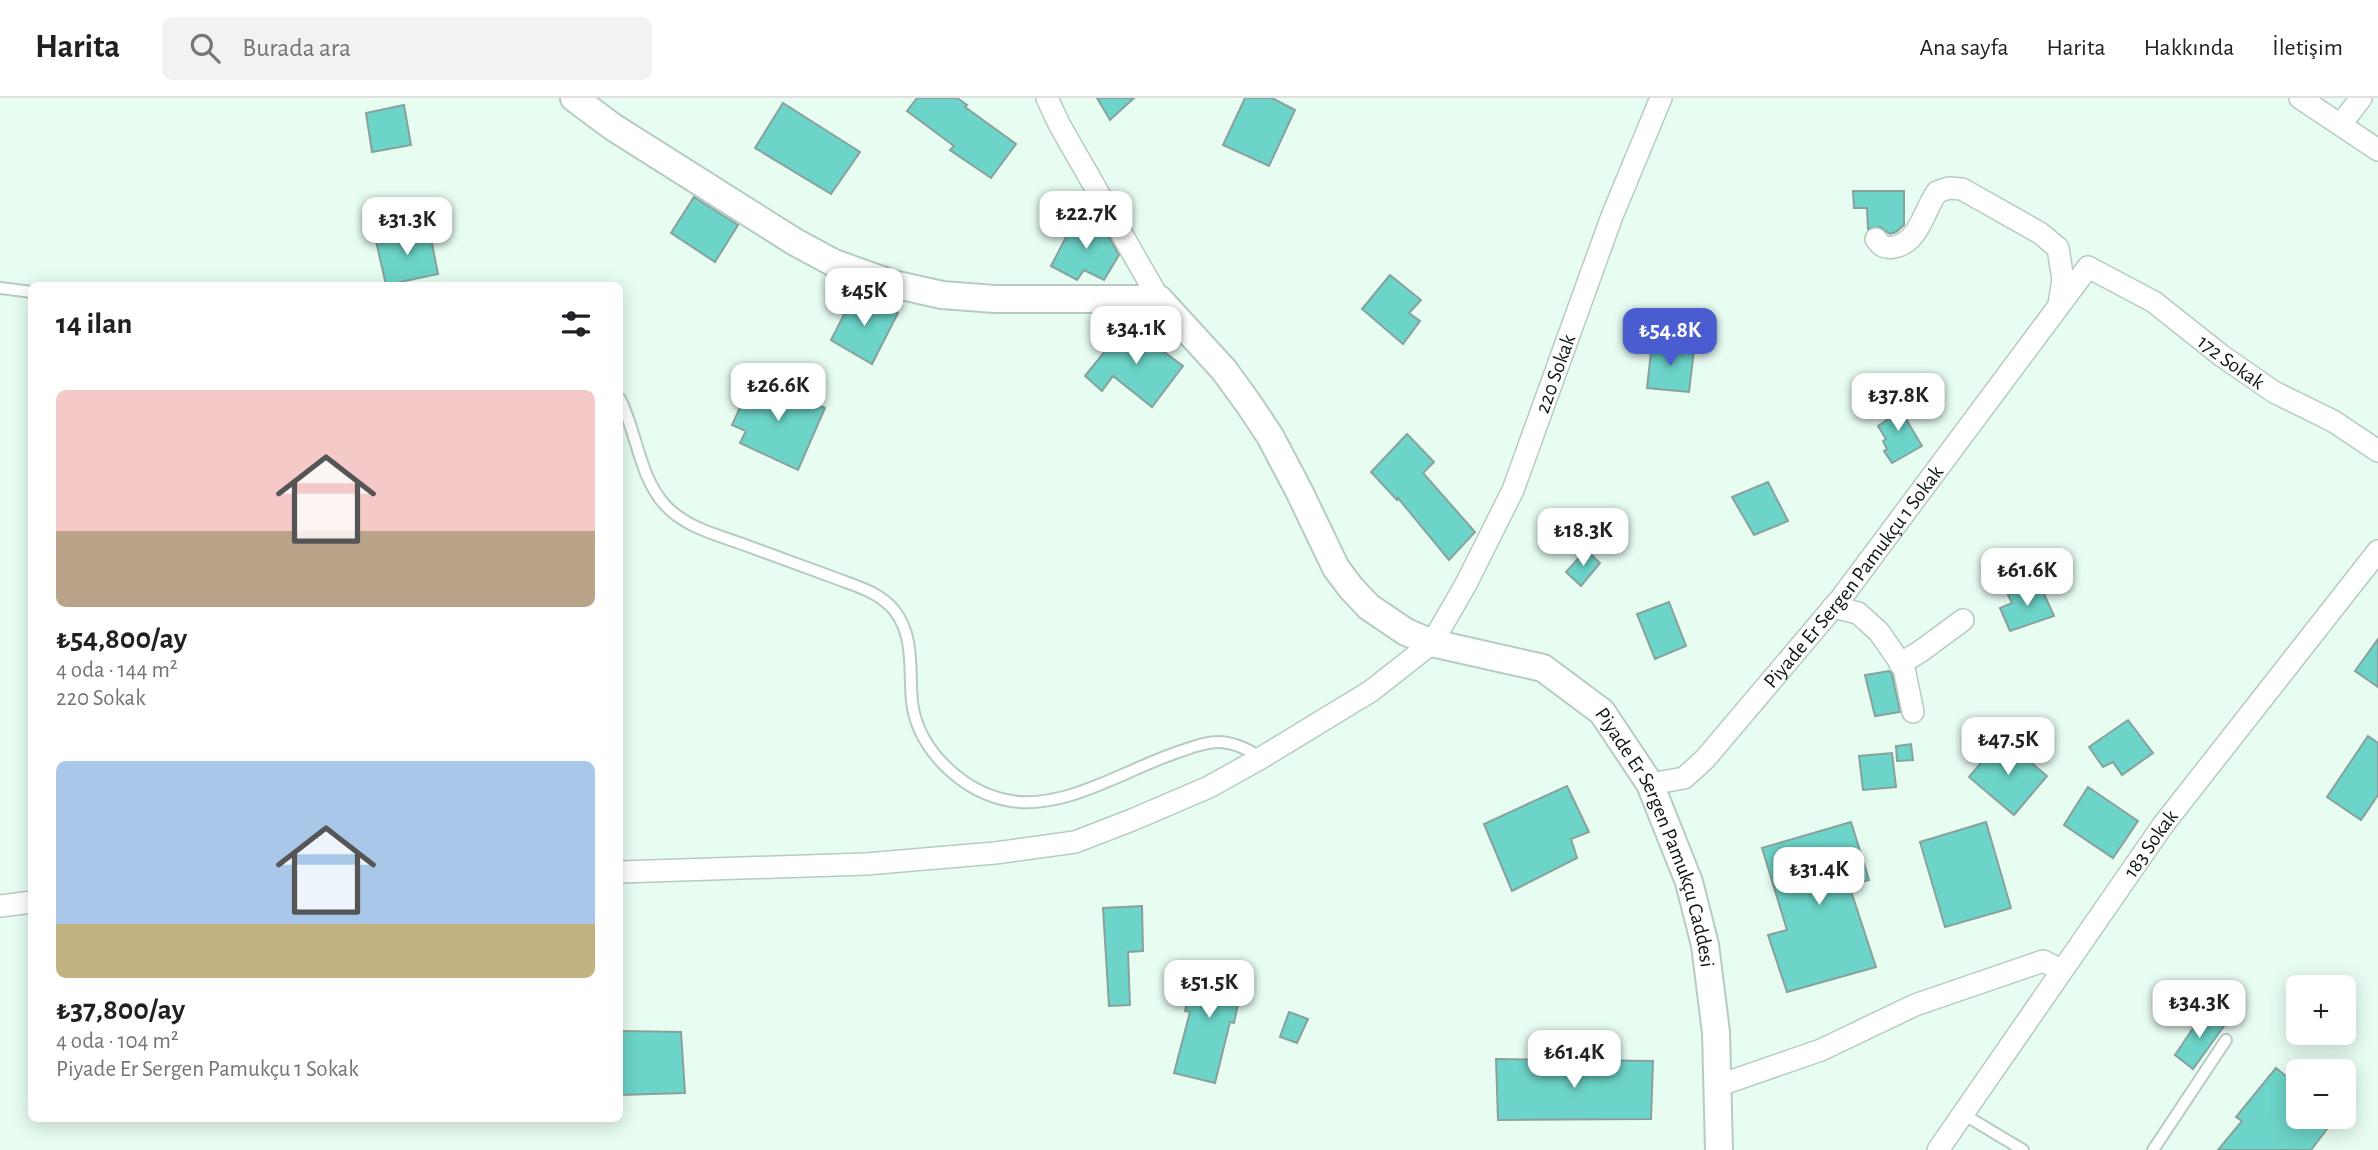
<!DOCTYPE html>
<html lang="tr">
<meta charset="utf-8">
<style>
body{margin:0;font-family:"Alegreya Sans",sans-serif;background:#f2f2f2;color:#202124;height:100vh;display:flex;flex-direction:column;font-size:26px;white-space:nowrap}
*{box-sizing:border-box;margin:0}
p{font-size:23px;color:#757577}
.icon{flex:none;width:38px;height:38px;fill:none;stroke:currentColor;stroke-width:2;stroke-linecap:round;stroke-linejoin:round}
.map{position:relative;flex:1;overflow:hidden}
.details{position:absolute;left:28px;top:184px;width:595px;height:840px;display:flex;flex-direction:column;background:#fff;border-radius:10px;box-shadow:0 4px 18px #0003}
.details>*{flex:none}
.buttons{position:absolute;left:2286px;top:877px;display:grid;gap:14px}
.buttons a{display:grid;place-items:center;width:70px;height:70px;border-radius:10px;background:#fff;box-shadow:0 4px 18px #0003;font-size:35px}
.price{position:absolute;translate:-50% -60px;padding:0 16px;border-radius:14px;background:#fff;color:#222;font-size:23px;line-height:46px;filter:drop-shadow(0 2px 4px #0008)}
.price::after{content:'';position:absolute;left:50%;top:42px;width:21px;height:16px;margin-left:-10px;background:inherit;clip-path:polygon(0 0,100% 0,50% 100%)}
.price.selected{background:#495dd1;color:#fff}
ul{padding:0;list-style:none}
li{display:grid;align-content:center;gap:14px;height:371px;padding:0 28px}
li span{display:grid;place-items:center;height:217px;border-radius:10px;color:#555}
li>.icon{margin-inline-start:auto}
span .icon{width:126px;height:126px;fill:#fffc;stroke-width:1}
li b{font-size:30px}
h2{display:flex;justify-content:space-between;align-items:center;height:84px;padding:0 28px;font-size:30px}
header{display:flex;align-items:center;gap:42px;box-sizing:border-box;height:98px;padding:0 35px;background:#fff;border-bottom:2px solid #e0e0e0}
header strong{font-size:33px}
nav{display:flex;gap:38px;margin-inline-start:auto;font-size:24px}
.search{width:490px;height:63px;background:#f2f2f2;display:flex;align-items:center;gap:18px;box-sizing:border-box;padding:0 24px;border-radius:10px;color:#757577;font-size:26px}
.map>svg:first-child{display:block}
</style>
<header>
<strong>Harita</strong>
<div class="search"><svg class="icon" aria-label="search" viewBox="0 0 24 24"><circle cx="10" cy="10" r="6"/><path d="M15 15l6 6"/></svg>Burada ara</div>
<nav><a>Ana sayfa</a><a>Harita</a><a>Hakkında</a><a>İletişim</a></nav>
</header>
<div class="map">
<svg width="2378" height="1052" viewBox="0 0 2378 1052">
<rect width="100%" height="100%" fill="#e7fdf2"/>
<path fill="#6cd4c8" stroke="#89a19d" stroke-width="2" d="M 917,0 L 957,0 L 967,7 L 965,9 L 1016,46 L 991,80 L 950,52 L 954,48 L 907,13 Z
M 1097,0 L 1134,0 L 1110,22 Z
M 1245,0 L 1272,0 L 1295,12 L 1269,68 L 1223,47 Z
M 783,5 L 860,54 L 831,96 L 755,50 Z
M 404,7 L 411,47 L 372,54 L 366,15 Z
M 1853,93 L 1904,93 L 1904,127 L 1896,134 L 1890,136 L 1880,129 L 1868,131 L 1867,110 L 1854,110 Z
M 694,99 L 738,127 L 715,164 L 671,135 Z
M 1077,118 L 1105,132 L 1119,157 L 1104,182 L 1084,172 L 1077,182 L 1051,168 Z
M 429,130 L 438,176 L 386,187 L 376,143 Z
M 1390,177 L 1421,202 L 1409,215 L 1420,223 L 1403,246 L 1362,211 Z
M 855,195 L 898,215 L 872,266 L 831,242 Z
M 1127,226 L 1183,268 L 1152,309 L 1113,278 L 1102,293 L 1085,278 Z
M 1652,245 L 1694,252 L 1689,294 L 1647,290 Z
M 754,279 L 825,310 L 798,372 L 740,345 L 746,333 L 732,327 Z
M 1894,301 L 1922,348 L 1892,365 L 1884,353 L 1887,351 L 1883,343 L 1886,341 L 1878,328 L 1888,321 L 1880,309 Z
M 1407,336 L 1434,364 L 1423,375 L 1475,434 L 1449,462 L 1398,400 L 1397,402 L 1371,374 Z
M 1768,384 L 1788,423 L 1754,437 L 1732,399 Z
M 1586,452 L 1600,465 L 1581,488 L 1566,474 Z
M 2039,485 L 2054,518 L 2010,533 L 2000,510 L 2012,505 L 2008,497 Z
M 1669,504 L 1686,548 L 1655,561 L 1637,516 Z
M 2378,541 L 2378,589 L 2355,573 Z
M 1889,573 L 1892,576 L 1900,614 L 1875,618 L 1865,577 Z
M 2128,622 L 2153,655 L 2122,677 L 2113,664 L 2103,669 L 2089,649 Z
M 2368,638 L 2378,645 L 2378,697 L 2361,722 L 2327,699 Z
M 2002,640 L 2047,678 L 2014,717 L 1969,679 Z
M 1911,646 L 1913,662 L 1897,663 L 1896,648 Z
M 1892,655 L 1896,689 L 1863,692 L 1859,658 Z
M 1567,688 L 1589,734 L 1571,741 L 1577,760 L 1512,793 L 1484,726 Z
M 2088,689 L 2138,723 L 2113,760 L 2064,727 Z
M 1851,724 L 1869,782 L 1849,787 L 1876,869 L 1787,894 L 1768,837 L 1787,832 L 1762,750 Z
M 1986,724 L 2011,810 L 1945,829 L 1920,744 Z
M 1142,808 L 1143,853 L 1128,854 L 1130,907 L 1109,908 L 1103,810 Z
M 1198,863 L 1245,873 L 1234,925 L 1230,924 L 1215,985 L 1174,975 L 1190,914 L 1185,913 Z
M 1289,914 L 1308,921 L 1297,945 L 1280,939 Z
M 2204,914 L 2224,928 L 2193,971 L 2175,957 Z
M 620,933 L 681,934 L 685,995 L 620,997 Z
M 1496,961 L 1653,963 L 1651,1021 L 1498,1022 Z
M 2276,970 L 2298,988 L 2298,1018 L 2337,1018 L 2311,1052 L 2218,1052 L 2242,1023 L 2236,1019 Z"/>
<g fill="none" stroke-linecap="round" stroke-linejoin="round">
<defs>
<path id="service" d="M 0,190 L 32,194
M 620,301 C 637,335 639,378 665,407 C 686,430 718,437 745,447 C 775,458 805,469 835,480 C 856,488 879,494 894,512 C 915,538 909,574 912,604 C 918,653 964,695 1011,703 C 1067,712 1128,670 1181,653 C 1193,649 1205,644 1217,644 C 1234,644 1248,651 1261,660
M 1963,1016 L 2023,1052
M 2153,1052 L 2226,942"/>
<g id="minor">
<path d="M 1047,0 L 1059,26 L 1159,201"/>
<path d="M 2300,0 L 2378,52"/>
<path d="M 2341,26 L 2361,0"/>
<path d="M 1876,141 C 1881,148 1885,151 1894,149 C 1919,145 1924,112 1937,94 L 1949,90 L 1962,91 L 2040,135 L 2058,150 L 2063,182 L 2059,206"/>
<path d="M 1833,509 L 1858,515 L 1879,534 L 1904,570 L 1913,614"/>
<path d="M 1900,566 L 1921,553 L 1963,522"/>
<path id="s1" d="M 1650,686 L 1684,680 L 1705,661 L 1842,499 L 2088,169 L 2154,204 L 2222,258 L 2274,294 L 2333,323 L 2378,353"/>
<path id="s2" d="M 620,774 L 866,766 L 995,755 L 1075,744 L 1132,722 L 1209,689 L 1261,660 L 1371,593 L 1432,545 L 1466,486 L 1513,392 L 1612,118 L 1661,0"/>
<path d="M 0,808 L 32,804"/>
<path d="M 1717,988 L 1821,952 L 1915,907 L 2043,863 L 2061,872"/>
<path id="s3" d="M 1938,1052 L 2163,727 L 2378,453"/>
</g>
<g id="tertiary">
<path id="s4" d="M 574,0 L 613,29 L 795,144 L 834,165 L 893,186 L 942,197 L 995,201 L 1159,201 L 1224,272 L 1248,305 L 1270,338 L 1299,393 L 1336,470 L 1351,490 L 1369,509 L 1406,534 L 1432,545 L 1543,570 L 1602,614 L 1650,686 L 1689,784 L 1705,847 L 1716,934 L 1719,1052"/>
</g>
</defs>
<use href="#service" stroke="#b6cbc1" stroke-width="14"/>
<use href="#minor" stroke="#b6cbc1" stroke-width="24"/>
<use href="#tertiary" stroke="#b6cbc1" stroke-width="30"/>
<use href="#service" stroke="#fff" stroke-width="10"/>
<use href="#minor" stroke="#fff" stroke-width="21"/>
<use href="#tertiary" stroke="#fff" stroke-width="26"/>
</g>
<g text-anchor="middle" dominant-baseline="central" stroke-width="5" stroke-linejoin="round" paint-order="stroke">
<g font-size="21" fill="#0e1612" stroke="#e7fdf2">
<text stroke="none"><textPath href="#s1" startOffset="859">172 Sokak</textPath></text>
<text stroke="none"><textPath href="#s2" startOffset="1164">220 Sokak</textPath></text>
<text stroke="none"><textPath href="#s1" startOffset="298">Piyade Er Sergen Pamukçu 1 Sokak</textPath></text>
<text stroke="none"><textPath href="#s4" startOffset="1412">Piyade Er Sergen Pamukçu Caddesi</textPath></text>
<text stroke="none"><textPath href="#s3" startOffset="373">183 Sokak</textPath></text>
</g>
</g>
</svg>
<div class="buttons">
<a>+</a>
<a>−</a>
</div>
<b class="price" style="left:1086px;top:153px">₺22.7K</b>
<b class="price" style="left:407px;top:159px">₺31.3K</b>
<b class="price" style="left:864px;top:230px">₺45K</b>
<b class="price" style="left:1136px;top:268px">₺34.1K</b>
<b class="price selected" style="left:1670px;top:270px">₺54.8K</b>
<b class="price" style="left:778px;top:325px">₺26.6K</b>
<b class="price" style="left:1898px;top:335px">₺37.8K</b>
<b class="price" style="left:1583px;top:470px">₺18.3K</b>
<b class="price" style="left:2027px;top:510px">₺61.6K</b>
<b class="price" style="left:2008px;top:679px">₺47.5K</b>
<b class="price" style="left:1819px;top:809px">₺31.4K</b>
<b class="price" style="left:1209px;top:922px">₺51.5K</b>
<b class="price" style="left:2199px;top:942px">₺34.3K</b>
<b class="price" style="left:1574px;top:992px">₺61.4K</b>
<section class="details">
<h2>14 ilan<svg class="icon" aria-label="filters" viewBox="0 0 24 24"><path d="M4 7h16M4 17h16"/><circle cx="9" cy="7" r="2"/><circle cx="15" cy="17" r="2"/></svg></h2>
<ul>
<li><span style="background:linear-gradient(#f6c9c9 65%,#b9a48a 0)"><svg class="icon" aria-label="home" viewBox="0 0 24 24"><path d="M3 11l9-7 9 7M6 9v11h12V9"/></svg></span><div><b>₺54,800/ay</b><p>4 oda · 144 m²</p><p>220 Sokak</p></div></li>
<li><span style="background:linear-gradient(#a9c7e8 75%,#c2b280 0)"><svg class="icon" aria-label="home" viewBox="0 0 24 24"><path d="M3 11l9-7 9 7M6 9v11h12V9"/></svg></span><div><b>₺37,800/ay</b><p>4 oda · 104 m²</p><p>Piyade Er Sergen Pamukçu 1 Sokak</p></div></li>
</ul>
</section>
</div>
